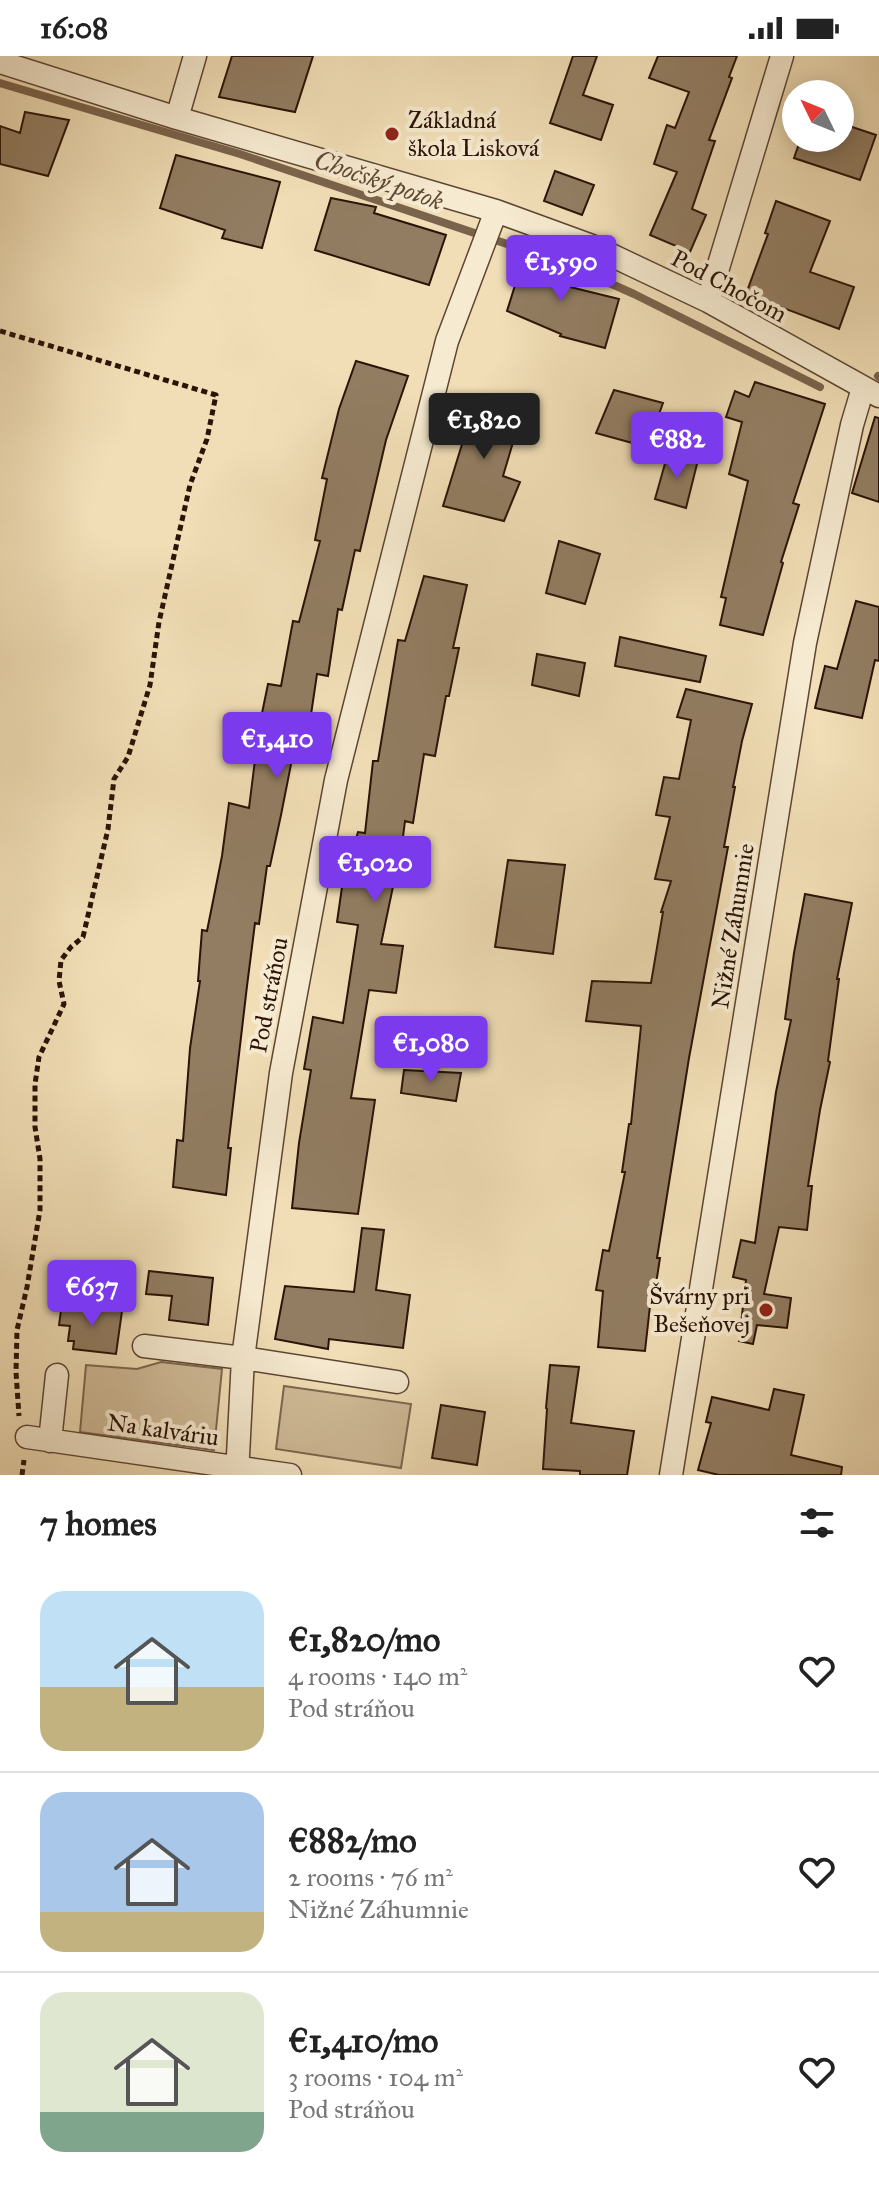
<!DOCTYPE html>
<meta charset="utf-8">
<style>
body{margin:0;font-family:"IM FELL Great Primer",serif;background:#f2f2f2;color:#222;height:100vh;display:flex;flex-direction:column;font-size:30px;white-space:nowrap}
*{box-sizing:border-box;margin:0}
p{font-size:26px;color:#767676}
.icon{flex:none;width:44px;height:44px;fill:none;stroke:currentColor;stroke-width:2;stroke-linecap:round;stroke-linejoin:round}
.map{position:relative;height:1419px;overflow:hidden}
.drawer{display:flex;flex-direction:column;background:#fff;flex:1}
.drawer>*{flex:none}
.needle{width:52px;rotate:313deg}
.buttons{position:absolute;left:782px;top:24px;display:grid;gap:16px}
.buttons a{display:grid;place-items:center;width:72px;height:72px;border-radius:50%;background:#fff;box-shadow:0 4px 20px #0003;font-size:40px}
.price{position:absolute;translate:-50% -68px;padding:0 18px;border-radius:8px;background:#7c3aed;color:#fff;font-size:26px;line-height:52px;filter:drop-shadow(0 2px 4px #0008)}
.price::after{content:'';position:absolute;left:50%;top:48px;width:24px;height:18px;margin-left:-12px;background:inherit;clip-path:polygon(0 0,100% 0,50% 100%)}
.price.on{background:#222;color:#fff}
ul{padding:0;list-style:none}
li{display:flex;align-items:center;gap:24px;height:200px;padding:0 40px}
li+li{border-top:2px solid #e0e0e0}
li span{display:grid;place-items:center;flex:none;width:224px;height:160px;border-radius:24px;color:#555}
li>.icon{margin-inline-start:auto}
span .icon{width:96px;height:96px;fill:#fffc;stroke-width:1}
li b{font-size:34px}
h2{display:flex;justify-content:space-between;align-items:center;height:96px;padding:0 40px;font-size:34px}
.status{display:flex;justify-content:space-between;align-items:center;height:56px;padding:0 40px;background:#fff;direction:ltr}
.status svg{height:22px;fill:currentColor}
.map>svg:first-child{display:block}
</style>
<div class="status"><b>16:08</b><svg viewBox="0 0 49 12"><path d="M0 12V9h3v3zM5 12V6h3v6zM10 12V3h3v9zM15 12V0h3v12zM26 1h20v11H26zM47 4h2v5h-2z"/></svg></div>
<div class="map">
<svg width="879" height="1419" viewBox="0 0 879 1419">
<rect width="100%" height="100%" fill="#f1deb6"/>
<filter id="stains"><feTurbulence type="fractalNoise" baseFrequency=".0025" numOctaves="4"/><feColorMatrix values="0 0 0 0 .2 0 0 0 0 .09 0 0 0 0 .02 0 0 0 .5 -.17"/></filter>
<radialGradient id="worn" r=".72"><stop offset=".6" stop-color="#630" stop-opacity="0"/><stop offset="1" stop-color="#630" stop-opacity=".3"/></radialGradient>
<path fill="#cfbb98" stroke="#7d6750" stroke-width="2" d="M 161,1306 L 222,1313 L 214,1394 L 80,1376 L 86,1309 L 137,1313 Z
M 284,1330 L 411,1348 L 401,1412 L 276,1393 Z"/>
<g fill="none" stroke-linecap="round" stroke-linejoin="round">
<path stroke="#7a634c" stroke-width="8" d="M 0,27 L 240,98 L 569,209 L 634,238 L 820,331
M 878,320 L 879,321"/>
</g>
<path fill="#927d62" stroke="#2b1307" stroke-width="2" d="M 232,0 L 313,0 L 295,56 L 219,41 Z
M 573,0 L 597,0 L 583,39 L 613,49 L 601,84 L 550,67 Z
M 658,0 L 737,0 L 729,21 L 732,22 L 709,84 L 715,85 L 692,153 L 706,159 L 690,196 L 650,179 L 677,116 L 654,108 L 667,69 L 675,72 L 689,36 L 649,22 Z
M 25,56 L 69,64 L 48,120 L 0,108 L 0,70 L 20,77 Z
M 840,67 L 876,79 L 860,124 L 794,102 L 801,82 L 840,82 Z
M 176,99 L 280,126 L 262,192 L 222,182 L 225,174 L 160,152 Z
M 555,115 L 594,129 L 582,159 L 544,145 Z
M 331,142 L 376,151 L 374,157 L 446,179 L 429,229 L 315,194 Z
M 776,145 L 830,165 L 810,216 L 854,231 L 839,273 L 746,238 L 768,178 L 765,177 Z
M 525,197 L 568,211 L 562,229 L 619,243 L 605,292 L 560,280 L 561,278 L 507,255 Z
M 356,305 L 408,320 L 386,384 L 360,495 L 355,494 L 342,554 L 338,553 L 328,620 L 317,618 L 308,679 L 297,678 L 281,759 L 270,810 L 267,810 L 259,868 L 255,867 L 247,930 L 228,1092 L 231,1092 L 226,1139 L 173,1131 L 177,1084 L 183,1085 L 190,992 L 200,925 L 198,925 L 202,874 L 207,875 L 222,800 L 229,747 L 249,752 L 259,672 L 268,628 L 281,630 L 293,565 L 299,566 L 320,485 L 315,484 L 327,423 L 322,422 L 339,353 Z
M 755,326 L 825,348 L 793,447 L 799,449 L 781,506 L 783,507 L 763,579 L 720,569 L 726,542 L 721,541 L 748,425 L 729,418 L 742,366 L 726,361 L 735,335 L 749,341 Z
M 614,334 L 663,347 L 647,391 L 596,377 Z
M 471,340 L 522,356 L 503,420 L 520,426 L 504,465 L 443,450 L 463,385 L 457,383 Z
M 875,361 L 879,362 L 879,446 L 852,437 Z
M 668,397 L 698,404 L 686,452 L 655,443 Z
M 559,485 L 600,498 L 585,548 L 546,537 Z
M 424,520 L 467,529 L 453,592 L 459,592 L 449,640 L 446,640 L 435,700 L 424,698 L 413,767 L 405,765 L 398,821 L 395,821 L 381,888 L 403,890 L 396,937 L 369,934 L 351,1042 L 375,1044 L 358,1158 L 292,1152 L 299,1087 L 311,1014 L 304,1013 L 313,961 L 343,967 L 358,869 L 337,866 L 342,831 L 358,776 L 365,777 L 373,705 L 378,705 L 398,584 L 405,585 Z
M 856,545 L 879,551 L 879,605 L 875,604 L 862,662 L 815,652 L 825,610 L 837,613 Z
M 620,581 L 706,600 L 700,626 L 615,610 Z
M 537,598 L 585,607 L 579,640 L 532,629 Z
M 686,633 L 752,648 L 742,685 L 733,731 L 735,731 L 724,791 L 728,791 L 689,1002 L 657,1202 L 660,1202 L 654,1241 L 651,1241 L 645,1295 L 598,1291 L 603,1235 L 596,1234 L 603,1194 L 609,1195 L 625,1116 L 622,1116 L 629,1068 L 631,1068 L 641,970 L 586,965 L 592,925 L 651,927 L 663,856 L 661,856 L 671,825 L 655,823 L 670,761 L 656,759 L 664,721 L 679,723 L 691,664 L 677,661 Z
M 508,804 L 565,809 L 553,898 L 495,891 Z
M 805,838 L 852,847 L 837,923 L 839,923 L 828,1005 L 830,1006 L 820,1054 L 808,1130 L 812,1130 L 807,1174 L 779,1171 L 764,1238 L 791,1242 L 787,1272 L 757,1269 L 753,1288 L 739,1285 L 746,1224 L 733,1221 L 741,1184 L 755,1187 L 776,1036 L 791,964 L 785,963 L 794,897 Z
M 404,1014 L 461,1017 L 456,1045 L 401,1037 Z
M 362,1172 L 384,1174 L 376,1234 L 410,1239 L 403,1292 L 329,1283 L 328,1293 L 275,1283 L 285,1230 L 354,1236 Z
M 149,1215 L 213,1222 L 208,1269 L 169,1264 L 172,1240 L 146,1238 Z
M 62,1247 L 122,1255 L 116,1298 L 73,1293 L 74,1285 L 68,1285 L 70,1270 L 59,1269 Z
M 550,1309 L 579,1311 L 571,1367 L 634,1375 L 627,1419 L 580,1419 L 580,1415 L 543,1413 L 547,1353 L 546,1352 Z
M 774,1333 L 804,1339 L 791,1399 L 842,1411 L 841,1419 L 719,1419 L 698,1414 L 711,1367 L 706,1366 L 712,1341 L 769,1354 Z
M 441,1349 L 485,1356 L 477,1409 L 432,1402 Z"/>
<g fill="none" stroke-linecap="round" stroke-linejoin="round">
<defs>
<path id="street" d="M 0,6 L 177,62 L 496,155 L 592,190 L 708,245 L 879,340
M 177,62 L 195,0
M 708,245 L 782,0
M 144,1290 L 243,1302 L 397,1326
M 27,1381 L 290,1419
M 50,1385 L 57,1319
M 237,1419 L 243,1302 L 281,1017 L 336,724 L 447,285 L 496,155
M 671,1419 L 805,587 L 852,369 L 863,332"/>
</defs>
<use href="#street" stroke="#5c4633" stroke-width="25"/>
<path stroke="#2b1307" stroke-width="5" stroke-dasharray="6 4" stroke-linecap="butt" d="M 0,275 L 216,339 L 207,383 L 190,429 L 159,566 L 150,629 L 128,701 L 114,723 L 108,773 L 83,881 L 71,891 L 61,904 L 59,925 L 64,948 L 39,1001 L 35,1028 L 35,1071 L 40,1103 L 40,1154 L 27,1231 L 17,1274 L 16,1316 L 19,1360
M 22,1419 L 24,1404"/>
<use href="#street" stroke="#f6ead0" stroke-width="22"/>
</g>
<g fill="#8f2418" stroke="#f6ead0" stroke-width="3">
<circle cx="392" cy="78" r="8"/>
<circle cx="766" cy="1254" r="8"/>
</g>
<g text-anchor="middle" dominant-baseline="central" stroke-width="8" stroke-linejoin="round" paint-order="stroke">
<g font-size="24" fill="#2b1307" stroke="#f6ead0" text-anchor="start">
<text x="408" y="64">Základná<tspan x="408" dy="28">škola Lisková</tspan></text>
<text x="750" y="1240" text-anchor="end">Švárny pri<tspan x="750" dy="28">Bešeňovej</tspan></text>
</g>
<g font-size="24" fill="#2b1307" stroke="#f6ead0">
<text transform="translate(729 230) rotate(28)">Pod Chočom</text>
<text transform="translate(733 870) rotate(-81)">Nižné Záhumnie</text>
<text transform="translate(269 939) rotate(-79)">Pod stráňou</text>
<text transform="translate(163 1374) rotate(8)">Na kalváriu</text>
</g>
<g font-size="26" font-style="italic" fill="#5f4935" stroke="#f6ead0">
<text transform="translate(379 124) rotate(19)">Chočský potok</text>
</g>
</g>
<rect width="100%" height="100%" filter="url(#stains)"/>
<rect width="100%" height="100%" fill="url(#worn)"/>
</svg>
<div class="buttons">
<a><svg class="needle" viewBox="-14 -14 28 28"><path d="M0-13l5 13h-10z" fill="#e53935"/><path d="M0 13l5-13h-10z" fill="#767676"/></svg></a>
</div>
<b class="price" style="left:561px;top:247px">€1,590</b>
<b class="price on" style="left:484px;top:405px">€1,820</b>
<b class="price" style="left:677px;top:424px">€882</b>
<b class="price" style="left:277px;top:724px">€1,410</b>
<b class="price" style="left:375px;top:848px">€1,020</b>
<b class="price" style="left:431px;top:1028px">€1,080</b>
<b class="price" style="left:92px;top:1272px">€637</b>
</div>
<section class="drawer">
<h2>7 homes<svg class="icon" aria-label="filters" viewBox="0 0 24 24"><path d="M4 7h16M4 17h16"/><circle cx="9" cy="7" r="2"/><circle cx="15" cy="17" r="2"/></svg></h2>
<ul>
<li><span style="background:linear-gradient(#bfe0f5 60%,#c2b280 0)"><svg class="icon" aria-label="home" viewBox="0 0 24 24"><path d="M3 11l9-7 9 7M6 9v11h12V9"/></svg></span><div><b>€1,820/mo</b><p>4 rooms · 140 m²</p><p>Pod stráňou</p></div><svg class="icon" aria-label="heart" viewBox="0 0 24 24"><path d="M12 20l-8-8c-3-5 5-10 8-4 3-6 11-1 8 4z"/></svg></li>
<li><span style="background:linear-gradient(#a9c7e8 75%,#c2b280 0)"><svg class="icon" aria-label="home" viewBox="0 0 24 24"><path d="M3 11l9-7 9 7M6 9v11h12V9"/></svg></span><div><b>€882/mo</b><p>2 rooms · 76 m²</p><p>Nižné Záhumnie</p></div><svg class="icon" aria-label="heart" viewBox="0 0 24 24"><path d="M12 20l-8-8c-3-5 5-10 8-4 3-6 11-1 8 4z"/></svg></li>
<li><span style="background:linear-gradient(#dfe7d0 75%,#7fa58c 0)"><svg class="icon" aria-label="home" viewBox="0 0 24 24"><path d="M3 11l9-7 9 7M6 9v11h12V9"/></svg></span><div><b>€1,410/mo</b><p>3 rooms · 104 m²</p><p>Pod stráňou</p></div><svg class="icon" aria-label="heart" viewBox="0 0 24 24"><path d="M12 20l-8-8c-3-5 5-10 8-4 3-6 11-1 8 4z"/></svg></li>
</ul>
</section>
